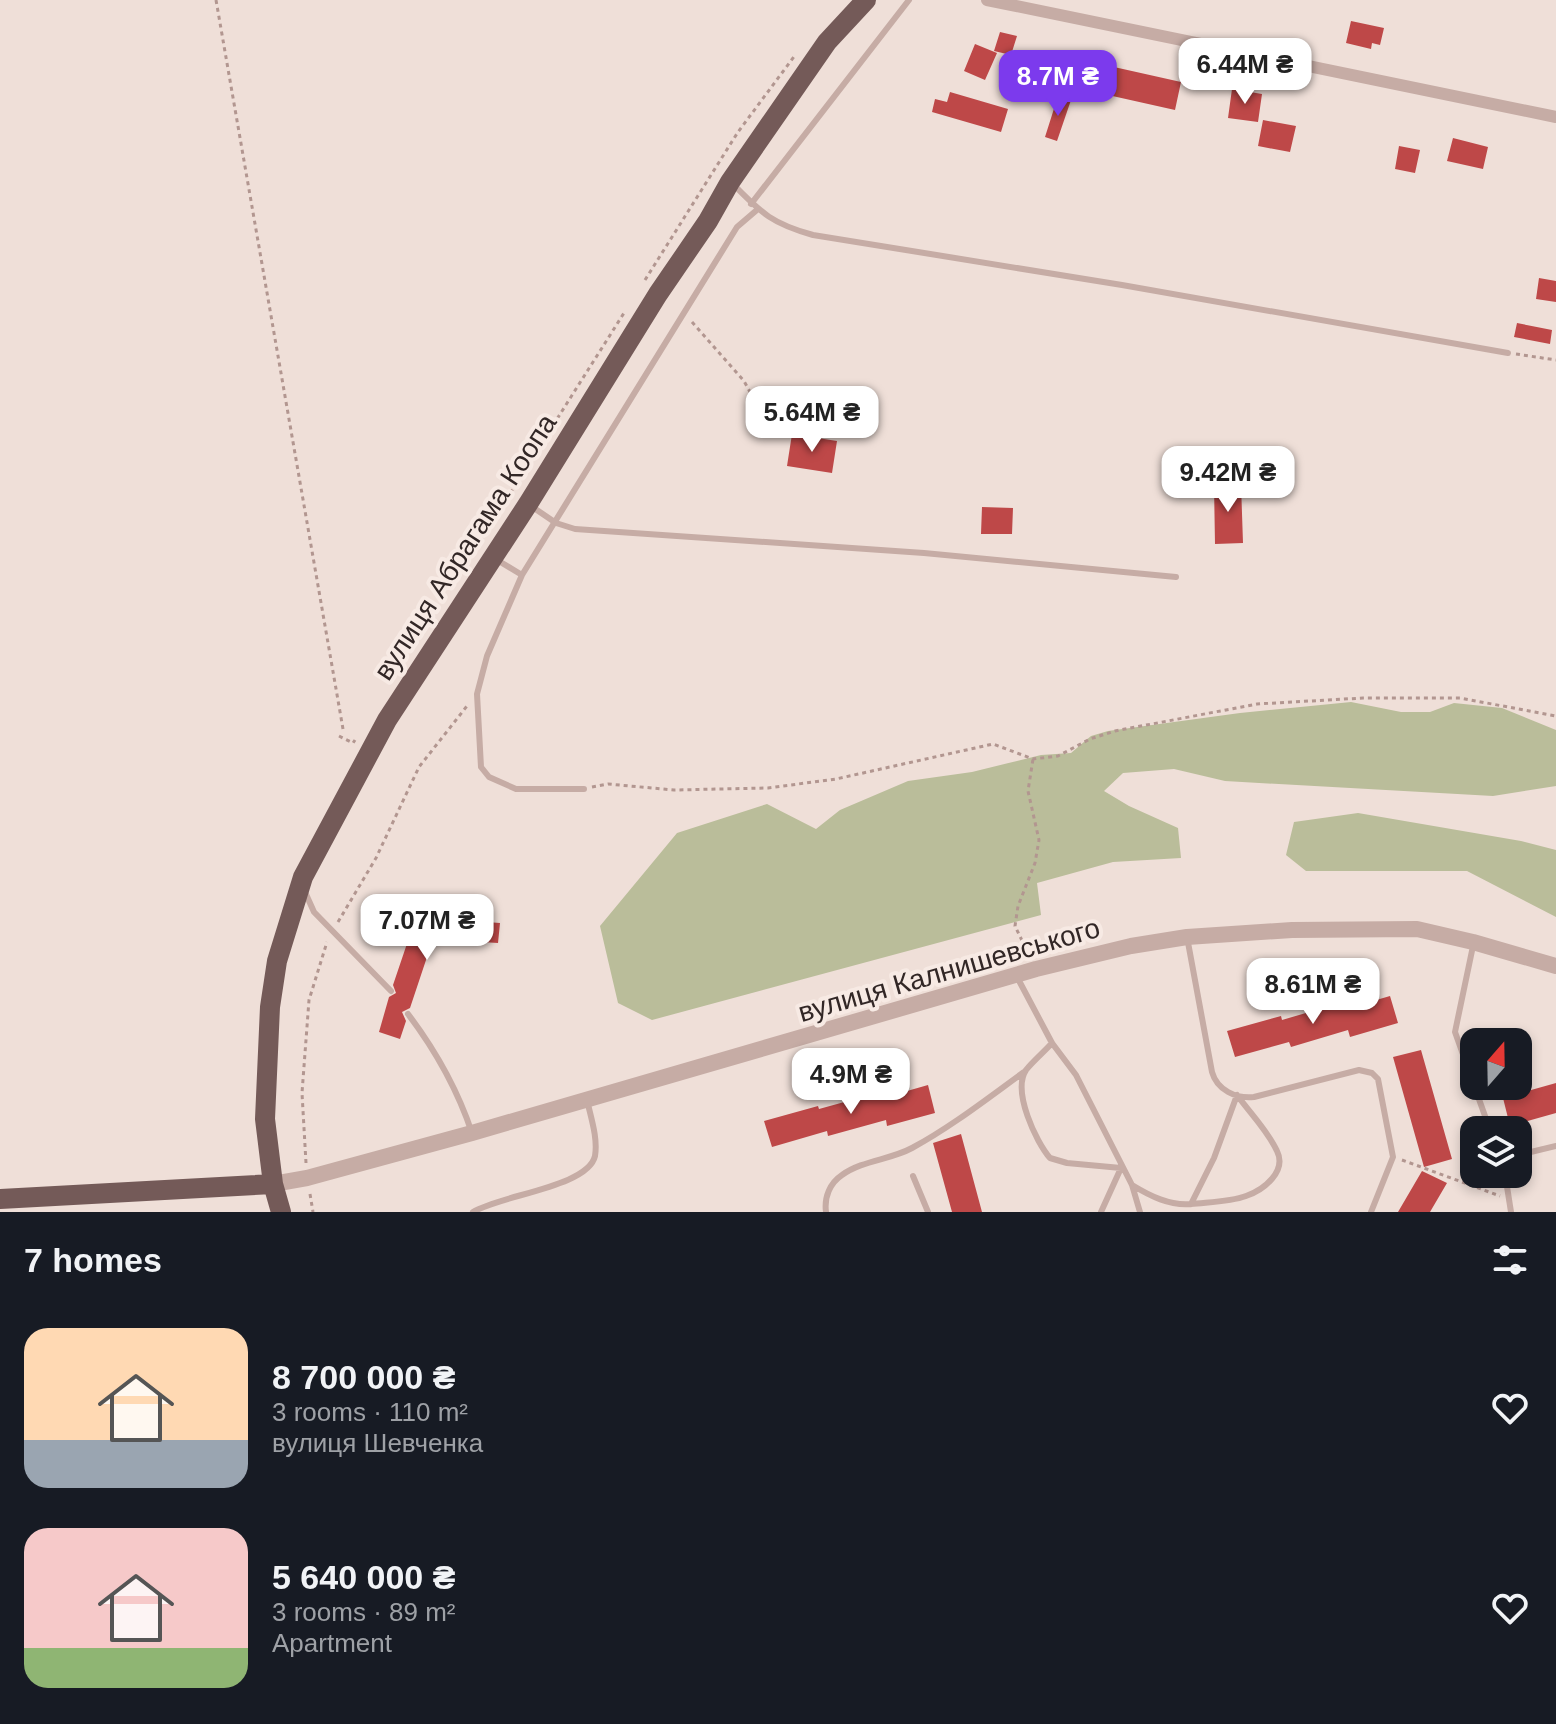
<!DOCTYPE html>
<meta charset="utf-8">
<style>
body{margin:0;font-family:Arial,sans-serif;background:#20242c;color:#f1f3f6;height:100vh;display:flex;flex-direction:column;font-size:30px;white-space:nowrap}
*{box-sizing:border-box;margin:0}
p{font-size:26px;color:#9ea1a6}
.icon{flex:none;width:44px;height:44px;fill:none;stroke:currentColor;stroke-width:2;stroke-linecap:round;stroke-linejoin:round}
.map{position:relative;height:1212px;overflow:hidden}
.panel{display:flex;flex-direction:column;background:#171b24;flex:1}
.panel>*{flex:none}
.needle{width:52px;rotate:20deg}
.buttons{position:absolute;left:1460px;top:1028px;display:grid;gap:16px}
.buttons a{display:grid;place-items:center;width:72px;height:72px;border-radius:16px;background:#171b24;box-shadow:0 4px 12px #0003;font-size:40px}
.price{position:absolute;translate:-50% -68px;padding:0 18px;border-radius:16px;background:#fff;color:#222;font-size:26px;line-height:52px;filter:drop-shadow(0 2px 4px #0008)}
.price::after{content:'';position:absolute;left:50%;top:48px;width:24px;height:18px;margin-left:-12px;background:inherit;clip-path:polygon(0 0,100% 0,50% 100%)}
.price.on{background:#7c3aed;color:#fff}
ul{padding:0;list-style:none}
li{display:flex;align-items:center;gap:24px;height:200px;padding:0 24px}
li span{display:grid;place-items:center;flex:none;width:224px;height:160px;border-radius:24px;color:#555}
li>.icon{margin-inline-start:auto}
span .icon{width:96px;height:96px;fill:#fffc;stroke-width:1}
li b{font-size:34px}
h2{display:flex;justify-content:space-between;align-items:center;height:96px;padding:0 24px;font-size:34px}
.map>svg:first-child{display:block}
</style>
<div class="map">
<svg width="1556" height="1212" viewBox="0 0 1556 1212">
<rect width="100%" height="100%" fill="#efdfd8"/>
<path fill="#babd9a" d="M 1351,702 L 1401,712 L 1430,712 L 1454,703 L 1502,708 L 1556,730 L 1556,786 L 1493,796 L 1225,781 L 1174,769 L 1123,773 L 1104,791 L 1129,806 L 1178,828 L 1181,858 L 1113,862 L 1037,883 L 1041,915 L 652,1020 L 618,1003 L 600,926 L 677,833 L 767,804 L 816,829 L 840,810 L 908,781 L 972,772 L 1041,755 L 1071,753 L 1091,736 L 1108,731 L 1240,713 Z
M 1358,813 L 1521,841 L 1556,850 L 1556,917 L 1467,871 L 1306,871 L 1286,855 L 1294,822 Z"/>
<path fill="#be4848" d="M 1351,21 L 1384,28 L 1380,45 L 1372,43 L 1371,49 L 1346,43 Z
M 1000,32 L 1017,36 L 1011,55 L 994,51 Z
M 975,44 L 997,53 L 985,80 L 964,71 Z
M 1114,67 L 1181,82 L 1175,110 L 1108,95 Z
M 1232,89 L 1262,94 L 1258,122 L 1228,118 Z
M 950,92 L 1008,109 L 1001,132 L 932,112 L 935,99 L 947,102 Z
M 1058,96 L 1071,100 L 1057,141 L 1045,137 Z
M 1263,120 L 1296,126 L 1290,152 L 1258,146 Z
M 1453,138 L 1488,147 L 1483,169 L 1447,161 Z
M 1399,146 L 1420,150 L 1415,173 L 1395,169 Z
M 1539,278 L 1556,281 L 1556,302 L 1536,299 Z
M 1517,323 L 1552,330 L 1550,344 L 1514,337 Z
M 792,434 L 837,441 L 832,473 L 787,466 Z
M 1241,484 L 1243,543 L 1215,544 L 1214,485 Z
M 982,507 L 1013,508 L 1012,534 L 981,534 Z
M 416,917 L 500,923 L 498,943 L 433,939 L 410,1008 L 402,1012 L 406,1021 L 400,1039 L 379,1032 L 389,997 L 396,993 L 393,985 Z
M 1390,996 L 1398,1023 L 1350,1037 L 1348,1030 L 1291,1047 L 1289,1042 L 1235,1057 L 1227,1031 L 1281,1016 L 1282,1020 L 1340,1003 L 1342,1010 Z
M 1421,1050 L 1452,1159 L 1424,1167 L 1393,1057 Z
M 1556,1083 L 1556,1113 L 1510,1126 L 1503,1098 Z
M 928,1085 L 935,1113 L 887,1126 L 886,1120 L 828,1136 L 827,1131 L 772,1147 L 764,1121 L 818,1106 L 819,1109 L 877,1093 L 879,1099 Z
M 961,1134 L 982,1212 L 952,1212 L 933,1143 Z
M 1422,1171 L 1447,1183 L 1430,1212 L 1398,1212 Z"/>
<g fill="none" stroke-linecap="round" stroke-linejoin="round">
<path stroke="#b29690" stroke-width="3" stroke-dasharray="4 4" stroke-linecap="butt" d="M 216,0 L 343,729
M 645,280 L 738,132 L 796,54
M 692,322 L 744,381 L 760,410
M 1516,354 L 1556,360
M 459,574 L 624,313
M 339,736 L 353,743 L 355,740
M 592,787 L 608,784 L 674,790 L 768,788 L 836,779 L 993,744 L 1033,759 L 1058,756 L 1090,739 L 1115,731 L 1257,704 L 1363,698 L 1460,698 L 1556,716
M 338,922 L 376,858 L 419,767 L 467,706
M 1029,955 L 1015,926 L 1018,906 L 1035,863 L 1039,840 L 1028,791 L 1033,759
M 1402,1160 L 1500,1196
M 306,1163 L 302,1093 L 309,1000 L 327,942
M 310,1194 L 313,1212"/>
<path stroke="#c6aca5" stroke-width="6" d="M 733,184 C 762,214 773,224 813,235 L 1122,285 L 1508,353
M 751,204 L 909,0
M 531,506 L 556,523 L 575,529 L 924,553 L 1176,577
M 497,560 L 522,575 L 487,656 L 477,694 L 481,767 L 489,777 L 516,789 L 584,789
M 522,575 L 737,227 L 758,209
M 305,892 L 314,912 L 391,991
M 1187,937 L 1212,1072 C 1217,1090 1236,1099 1254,1097 L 1359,1070 L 1372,1073 L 1378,1079 L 1393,1157 L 1371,1212
M 1473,946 L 1455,1032 L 1490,1130
M 1016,975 L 1052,1043 L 1076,1075 L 1132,1185 L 1140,1212
M 408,1014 C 436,1051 457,1088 472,1133
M 1052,1043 C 1044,1052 1033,1061 1026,1070 C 1012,1091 1036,1142 1050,1158 L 1067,1163 L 1121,1168 L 1101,1212
M 1518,1155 L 1556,1146
M 1505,1174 L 1511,1212
M 913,1176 L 928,1212
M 1132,1185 C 1150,1196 1170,1206 1191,1204 C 1208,1202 1230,1202 1246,1196 C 1264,1190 1287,1171 1277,1151 C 1268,1131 1250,1113 1237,1095 L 1214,1158 L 1191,1204
M 473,1212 C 500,1195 588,1187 595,1156 C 598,1138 591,1118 587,1100
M 826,1212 C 824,1197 830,1183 842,1175 C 863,1160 890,1160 912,1148 C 951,1127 988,1098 1024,1072"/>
<path stroke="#c6aca5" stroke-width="12" d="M 987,0 L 1556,117"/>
<path stroke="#c6aca5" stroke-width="16" d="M 273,1184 L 307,1178 L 472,1133 L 1036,969 L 1131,946 L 1187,937 L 1292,930 L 1417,929 L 1473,942 L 1556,966"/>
<path stroke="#745a58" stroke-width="20" d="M 0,1199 L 273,1184
M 281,1212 L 273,1184 L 265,1119 L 270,1007 L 277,961 L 303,877 L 387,720 L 528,504 L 658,294 L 708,221 L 730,182 L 827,42 L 866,0"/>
</g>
<g text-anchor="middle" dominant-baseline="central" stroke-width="8" stroke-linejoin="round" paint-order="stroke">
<g font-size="28" fill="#322726" stroke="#f7eae4">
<text transform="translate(465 547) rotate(-57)">вулиця Абрагама Коопа</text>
<text transform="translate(949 970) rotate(-16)">вулиця Калнишевського</text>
</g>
</g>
</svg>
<div class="buttons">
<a><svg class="needle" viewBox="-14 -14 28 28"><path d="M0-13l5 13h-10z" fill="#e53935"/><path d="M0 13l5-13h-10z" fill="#9ea1a6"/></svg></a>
<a><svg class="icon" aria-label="layers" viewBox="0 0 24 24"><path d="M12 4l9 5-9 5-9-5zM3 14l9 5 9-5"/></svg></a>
</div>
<b class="price" style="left:1245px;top:106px">6.44M ₴</b>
<b class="price on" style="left:1058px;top:118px">8.7M ₴</b>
<b class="price" style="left:812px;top:454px">5.64M ₴</b>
<b class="price" style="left:1228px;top:514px">9.42M ₴</b>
<b class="price" style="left:427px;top:962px">7.07M ₴</b>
<b class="price" style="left:1313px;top:1026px">8.61M ₴</b>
<b class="price" style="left:851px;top:1116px">4.9M ₴</b>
</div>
<section class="panel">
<h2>7 homes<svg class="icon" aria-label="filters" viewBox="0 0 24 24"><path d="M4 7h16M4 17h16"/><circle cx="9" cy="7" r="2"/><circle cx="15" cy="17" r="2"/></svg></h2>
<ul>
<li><span style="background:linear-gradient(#ffd9b3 70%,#9aa5b1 0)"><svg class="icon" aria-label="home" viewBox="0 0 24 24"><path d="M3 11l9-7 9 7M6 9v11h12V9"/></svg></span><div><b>8 700 000 ₴</b><p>3 rooms · 110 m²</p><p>вулиця Шевченка</p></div><svg class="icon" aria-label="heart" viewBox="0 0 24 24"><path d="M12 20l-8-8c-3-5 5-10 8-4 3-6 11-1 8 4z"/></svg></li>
<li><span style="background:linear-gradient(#f6c9c9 75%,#8fb573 0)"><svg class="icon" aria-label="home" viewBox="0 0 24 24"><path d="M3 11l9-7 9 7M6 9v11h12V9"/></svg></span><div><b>5 640 000 ₴</b><p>3 rooms · 89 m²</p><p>Apartment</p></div><svg class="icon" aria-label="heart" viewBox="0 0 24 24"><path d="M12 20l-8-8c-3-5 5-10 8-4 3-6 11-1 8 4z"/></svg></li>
</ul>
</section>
